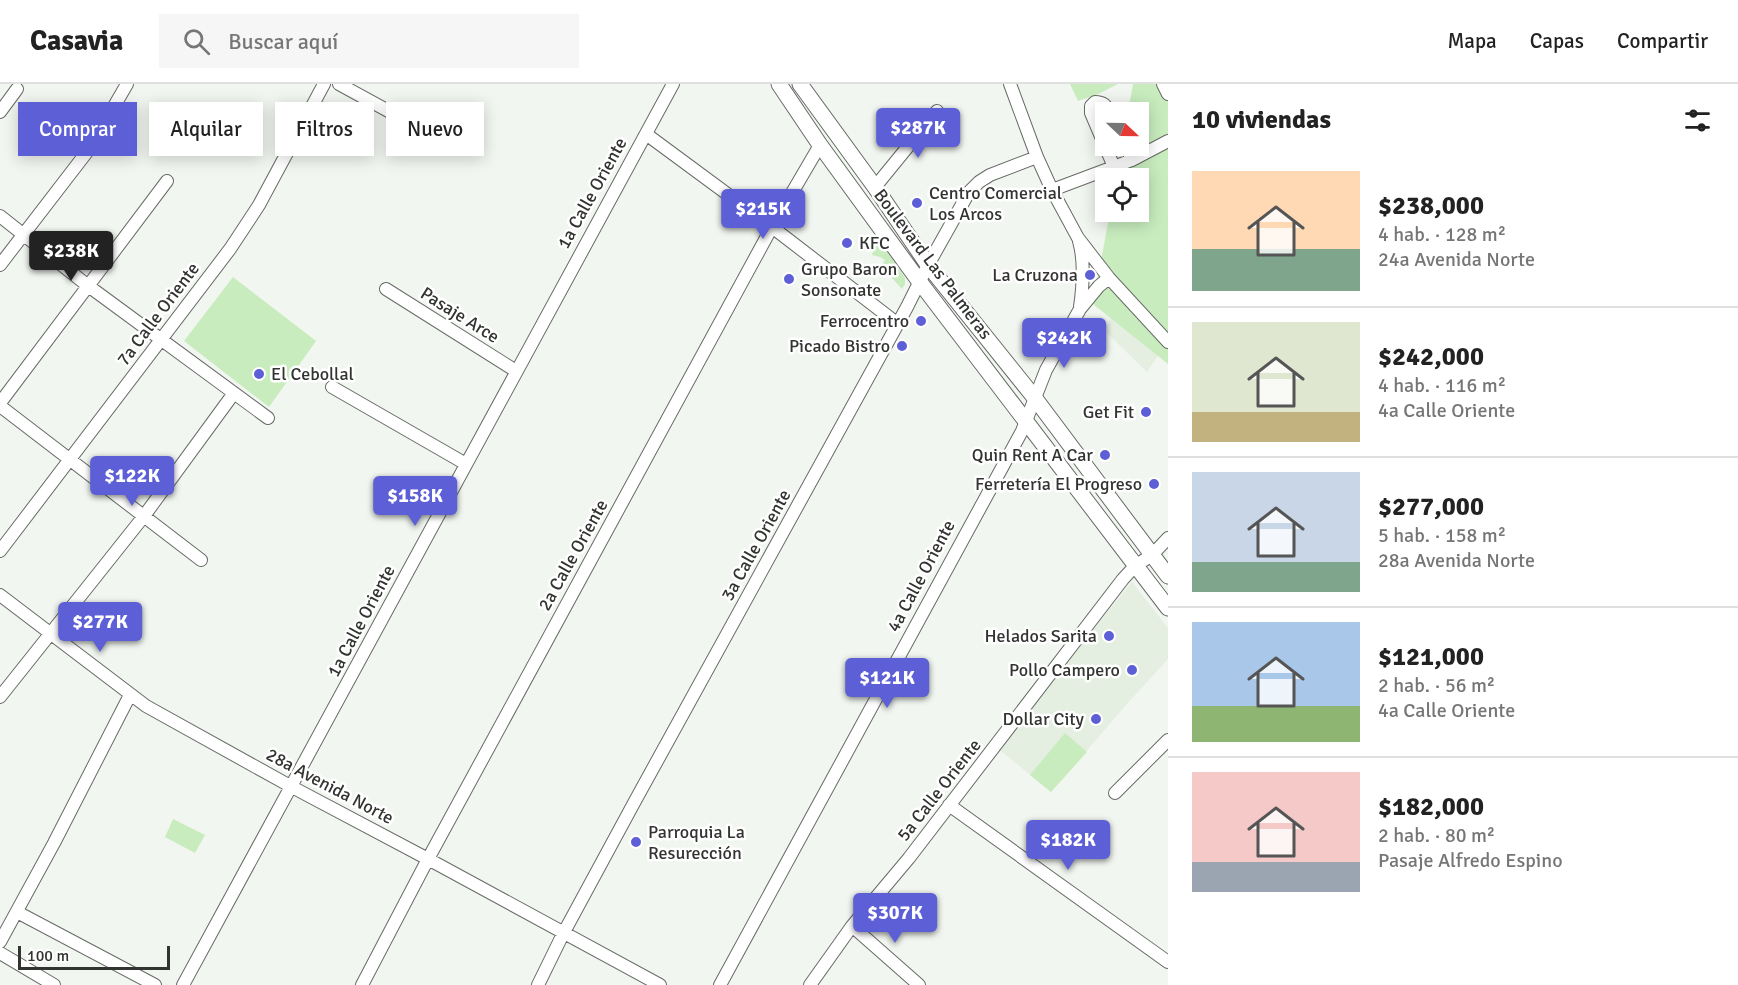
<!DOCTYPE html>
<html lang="es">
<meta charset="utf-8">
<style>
body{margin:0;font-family:Signika,sans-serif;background:#f6f6f6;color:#222;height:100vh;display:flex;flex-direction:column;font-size:22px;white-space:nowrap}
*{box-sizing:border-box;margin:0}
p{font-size:20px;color:#767676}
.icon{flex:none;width:33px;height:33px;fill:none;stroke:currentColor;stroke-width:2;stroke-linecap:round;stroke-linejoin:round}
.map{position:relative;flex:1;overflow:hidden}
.details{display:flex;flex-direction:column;background:#fff;width:570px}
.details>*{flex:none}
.banner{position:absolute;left:18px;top:18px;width:570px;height:54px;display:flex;gap:12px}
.needle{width:39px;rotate:112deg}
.controls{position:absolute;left:1095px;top:18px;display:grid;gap:12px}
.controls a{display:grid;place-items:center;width:54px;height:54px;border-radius:0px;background:#fff;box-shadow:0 3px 15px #0003;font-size:30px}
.scale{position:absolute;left:18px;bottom:15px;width:152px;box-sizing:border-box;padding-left:6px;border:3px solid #323431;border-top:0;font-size:16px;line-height:21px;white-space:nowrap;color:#323431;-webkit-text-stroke:4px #fff;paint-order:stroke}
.price{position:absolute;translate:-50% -51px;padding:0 14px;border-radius:6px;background:#5d5fd7;color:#fff;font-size:20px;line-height:39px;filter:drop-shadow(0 2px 3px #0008)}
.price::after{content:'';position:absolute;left:50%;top:36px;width:18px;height:14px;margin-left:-9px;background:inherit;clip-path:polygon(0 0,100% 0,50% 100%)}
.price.selected{background:#222;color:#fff}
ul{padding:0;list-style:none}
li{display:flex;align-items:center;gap:18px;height:150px;padding:0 24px}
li+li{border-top:2px solid #e0e0e0}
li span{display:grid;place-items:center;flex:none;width:168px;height:120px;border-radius:0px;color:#555}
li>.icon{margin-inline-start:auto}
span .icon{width:72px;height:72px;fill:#fffc;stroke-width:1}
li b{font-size:26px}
h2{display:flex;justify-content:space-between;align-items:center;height:72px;padding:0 24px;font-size:26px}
.pill{padding:0 21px;border-radius:0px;background:#fff;box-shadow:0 3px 15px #0003;font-size:21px;line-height:54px}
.pill.selected{background:#5d5fd7;color:#fff}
header{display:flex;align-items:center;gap:36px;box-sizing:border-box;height:84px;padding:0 30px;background:#fff;border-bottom:2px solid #e0e0e0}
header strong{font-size:28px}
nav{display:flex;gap:33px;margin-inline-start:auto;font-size:21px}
.search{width:420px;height:54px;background:#f6f6f6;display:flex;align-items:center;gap:15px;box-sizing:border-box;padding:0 21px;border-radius:0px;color:#767676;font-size:22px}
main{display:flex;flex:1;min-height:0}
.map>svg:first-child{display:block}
</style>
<header>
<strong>Casavia</strong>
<div class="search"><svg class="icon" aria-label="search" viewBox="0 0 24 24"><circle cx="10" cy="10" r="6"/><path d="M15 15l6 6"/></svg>Buscar aquí</div>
<nav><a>Mapa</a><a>Capas</a><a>Compartir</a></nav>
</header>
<main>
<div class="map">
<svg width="1168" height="901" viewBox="0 0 1168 901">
<rect width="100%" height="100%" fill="#f1f6f0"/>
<path fill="#e4eee1" d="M 1116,224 L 1159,270 L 1147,288 L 1104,246 Z
M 1132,498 L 1168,544 L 1168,575 L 1126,621 L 1051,708 L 996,663 Z"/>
<path fill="#c8ecbe" d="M 1070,0 L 1118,0 L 1098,10 L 1078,17 Z
M 1133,0 L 1168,0 L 1168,280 L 1093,220 L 1110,128 L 1138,128 L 1138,94 L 1116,94 L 1122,62 L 1138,62 L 1138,28 L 1128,28 Z
M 884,161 L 905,194 L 905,200 L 902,205 L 881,182 L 885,176 L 880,173 L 872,171 L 874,163 Z
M 233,193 L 316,257 L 269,323 L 184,257 Z
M 1065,649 L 1087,668 L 1051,708 L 1030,691 Z
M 173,735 L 205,751 L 195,769 L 165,753 Z"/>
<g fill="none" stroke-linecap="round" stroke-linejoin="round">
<defs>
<path id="minor" d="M 339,0 L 414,41
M 1010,0 L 1037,73 L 1052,106 L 1078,154 L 1109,194 L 1168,258
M 1163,0 L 1168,10
M 0,28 L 17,5
M 1110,28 C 1106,21 1103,18 1095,18 L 1091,22 L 1091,29 L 1114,83
M 646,50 L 772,143 L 898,240
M 1126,62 L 1132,76
M 875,103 L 937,27
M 1052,106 L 1132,76 L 1168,57
M 0,132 L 87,201 L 268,334
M 1079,157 C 1085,178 1083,202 1080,223
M 0,181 L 90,64 L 127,0
M 386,205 L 516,287
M 332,303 L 466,380
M 0,319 L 167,97
M 0,322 L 201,476
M 0,467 L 230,165 L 259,121 L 324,0
M 0,511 L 146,622 L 292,703 L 428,775 L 660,901
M 0,613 L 144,432 L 234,309
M 1115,709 L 1168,656
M 949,721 L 1168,878
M 17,828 L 155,901
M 852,842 L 919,901
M 0,858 L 54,759 L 130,611
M 0,869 L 54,901
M 183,901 L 673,0
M 362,901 L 428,775 L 772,143 L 820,61
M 538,901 L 563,850 L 635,717 L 907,223 L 928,181 L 969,108 L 979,98 L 990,91 L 1037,73
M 720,901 L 1022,347 L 1046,286 L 1080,225 L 1099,202 L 1109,194
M 810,901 L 852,842 L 909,774 L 1123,495 L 1135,482 L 1152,471 L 1168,454"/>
<path id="major" d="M 779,0 L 820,61 L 919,197 L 1168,524
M 800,0 L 875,103 L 928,181 L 1034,313 L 1168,492"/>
</defs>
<use href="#minor" stroke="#676b66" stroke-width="14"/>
<use href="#major" stroke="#676b66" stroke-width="17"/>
<use href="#minor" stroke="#fff" stroke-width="12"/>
<use href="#major" stroke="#fff" stroke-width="15"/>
</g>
<g fill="#5d5fd7" stroke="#fff" stroke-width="2">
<circle cx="917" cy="119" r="6"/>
<circle cx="847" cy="159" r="6"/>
<circle cx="1090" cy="191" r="6"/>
<circle cx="789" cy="195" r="6"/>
<circle cx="921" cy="237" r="6"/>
<circle cx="902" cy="262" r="6"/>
<circle cx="259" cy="290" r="6"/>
<circle cx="1146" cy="328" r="6"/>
<circle cx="1105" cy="371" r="6"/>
<circle cx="1154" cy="400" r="6"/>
<circle cx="1109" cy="552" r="6"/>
<circle cx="1132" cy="586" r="6"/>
<circle cx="1096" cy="635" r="6"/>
<circle cx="636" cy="758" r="6"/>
</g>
<g text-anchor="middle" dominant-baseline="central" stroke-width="5" stroke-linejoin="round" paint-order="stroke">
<g font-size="18" fill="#323431" stroke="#fff">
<text transform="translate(592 109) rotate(-61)">1a Calle Oriente</text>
<text transform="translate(933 180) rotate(53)">Boulevard Las Palmeras</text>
<text transform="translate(158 230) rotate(-53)">7a Calle Oriente</text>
<text transform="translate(460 231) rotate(32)">Pasaje Arce</text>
<text transform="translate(756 461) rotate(-61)">3a Calle Oriente</text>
<text transform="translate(573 471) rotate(-61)">2a Calle Oriente</text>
<text transform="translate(921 492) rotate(-62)">4a Calle Oriente</text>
<text transform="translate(361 537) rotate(-62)">1a Calle Oriente</text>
<text transform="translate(330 702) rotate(28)">28a Avenida Norte</text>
<text transform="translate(939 706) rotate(-52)">5a Calle Oriente</text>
</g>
<g font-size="18" fill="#323431" stroke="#fff" text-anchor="end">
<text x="929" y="109" text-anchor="start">Centro Comercial<tspan x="929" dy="21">Los Arcos</tspan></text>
<text x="859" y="159" text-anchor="start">KFC</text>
<text x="801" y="185" text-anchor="start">Grupo Baron<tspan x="801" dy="21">Sonsonate</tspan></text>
<text x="1078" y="191">La Cruzona</text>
<text x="909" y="237">Ferrocentro</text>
<text x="890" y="262">Picado Bistro</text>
<text x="271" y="290" text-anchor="start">El Cebollal</text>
<text x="1134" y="328">Get Fit</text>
<text x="1093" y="371">Quin Rent A Car</text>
<text x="1142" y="400">Ferretería El Progreso</text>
<text x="1097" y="552">Helados Sarita</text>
<text x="1120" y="586">Pollo Campero</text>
<text x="1084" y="635">Dollar City</text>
<text x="648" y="748" text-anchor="start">Parroquia La<tspan x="648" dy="21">Resurección</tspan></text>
</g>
</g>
</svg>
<div class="controls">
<a><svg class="needle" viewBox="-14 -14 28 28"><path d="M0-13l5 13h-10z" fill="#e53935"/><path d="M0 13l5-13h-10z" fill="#767676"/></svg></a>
<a><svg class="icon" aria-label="locate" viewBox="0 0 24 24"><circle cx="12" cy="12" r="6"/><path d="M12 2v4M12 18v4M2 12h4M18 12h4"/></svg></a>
</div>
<div class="scale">100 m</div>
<b class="price" style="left:918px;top:75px">$287K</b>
<b class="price" style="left:763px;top:156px">$215K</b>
<b class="price selected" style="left:71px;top:198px">$238K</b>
<b class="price" style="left:1064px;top:285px">$242K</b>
<b class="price" style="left:132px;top:423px">$122K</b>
<b class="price" style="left:415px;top:443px">$158K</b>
<b class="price" style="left:100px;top:569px">$277K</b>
<b class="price" style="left:887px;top:625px">$121K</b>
<b class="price" style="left:1068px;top:787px">$182K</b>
<b class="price" style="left:895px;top:860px">$307K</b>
<div class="banner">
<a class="pill selected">Comprar</a>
<a class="pill">Alquilar</a>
<a class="pill">Filtros</a>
<a class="pill">Nuevo</a>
</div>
</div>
<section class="details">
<h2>10 viviendas<svg class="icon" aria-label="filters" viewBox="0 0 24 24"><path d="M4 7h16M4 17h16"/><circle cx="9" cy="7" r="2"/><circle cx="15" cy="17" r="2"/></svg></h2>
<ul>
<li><span style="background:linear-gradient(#ffd9b3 65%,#7fa58c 0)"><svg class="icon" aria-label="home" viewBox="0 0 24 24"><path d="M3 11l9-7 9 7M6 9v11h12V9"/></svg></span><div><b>$238,000</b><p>4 hab. · 128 m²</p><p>24a Avenida Norte</p></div></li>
<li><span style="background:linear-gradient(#dfe7d0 75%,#c2b280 0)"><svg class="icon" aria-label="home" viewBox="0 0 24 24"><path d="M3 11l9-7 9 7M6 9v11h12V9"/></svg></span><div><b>$242,000</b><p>4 hab. · 116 m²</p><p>4a Calle Oriente</p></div></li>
<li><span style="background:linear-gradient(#c9d6e8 75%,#7fa58c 0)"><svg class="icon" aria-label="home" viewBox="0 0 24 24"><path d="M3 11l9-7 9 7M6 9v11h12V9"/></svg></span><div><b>$277,000</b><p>5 hab. · 158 m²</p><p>28a Avenida Norte</p></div></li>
<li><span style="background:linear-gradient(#a9c7e8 70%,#8fb573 0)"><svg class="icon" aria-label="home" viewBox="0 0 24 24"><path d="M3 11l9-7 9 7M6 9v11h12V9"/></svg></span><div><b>$121,000</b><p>2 hab. · 56 m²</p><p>4a Calle Oriente</p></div></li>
<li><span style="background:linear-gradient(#f6c9c9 75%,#9aa5b1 0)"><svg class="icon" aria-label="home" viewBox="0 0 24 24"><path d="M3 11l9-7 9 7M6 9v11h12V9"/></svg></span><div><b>$182,000</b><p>2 hab. · 80 m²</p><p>Pasaje Alfredo Espino</p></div></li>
</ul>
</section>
</main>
